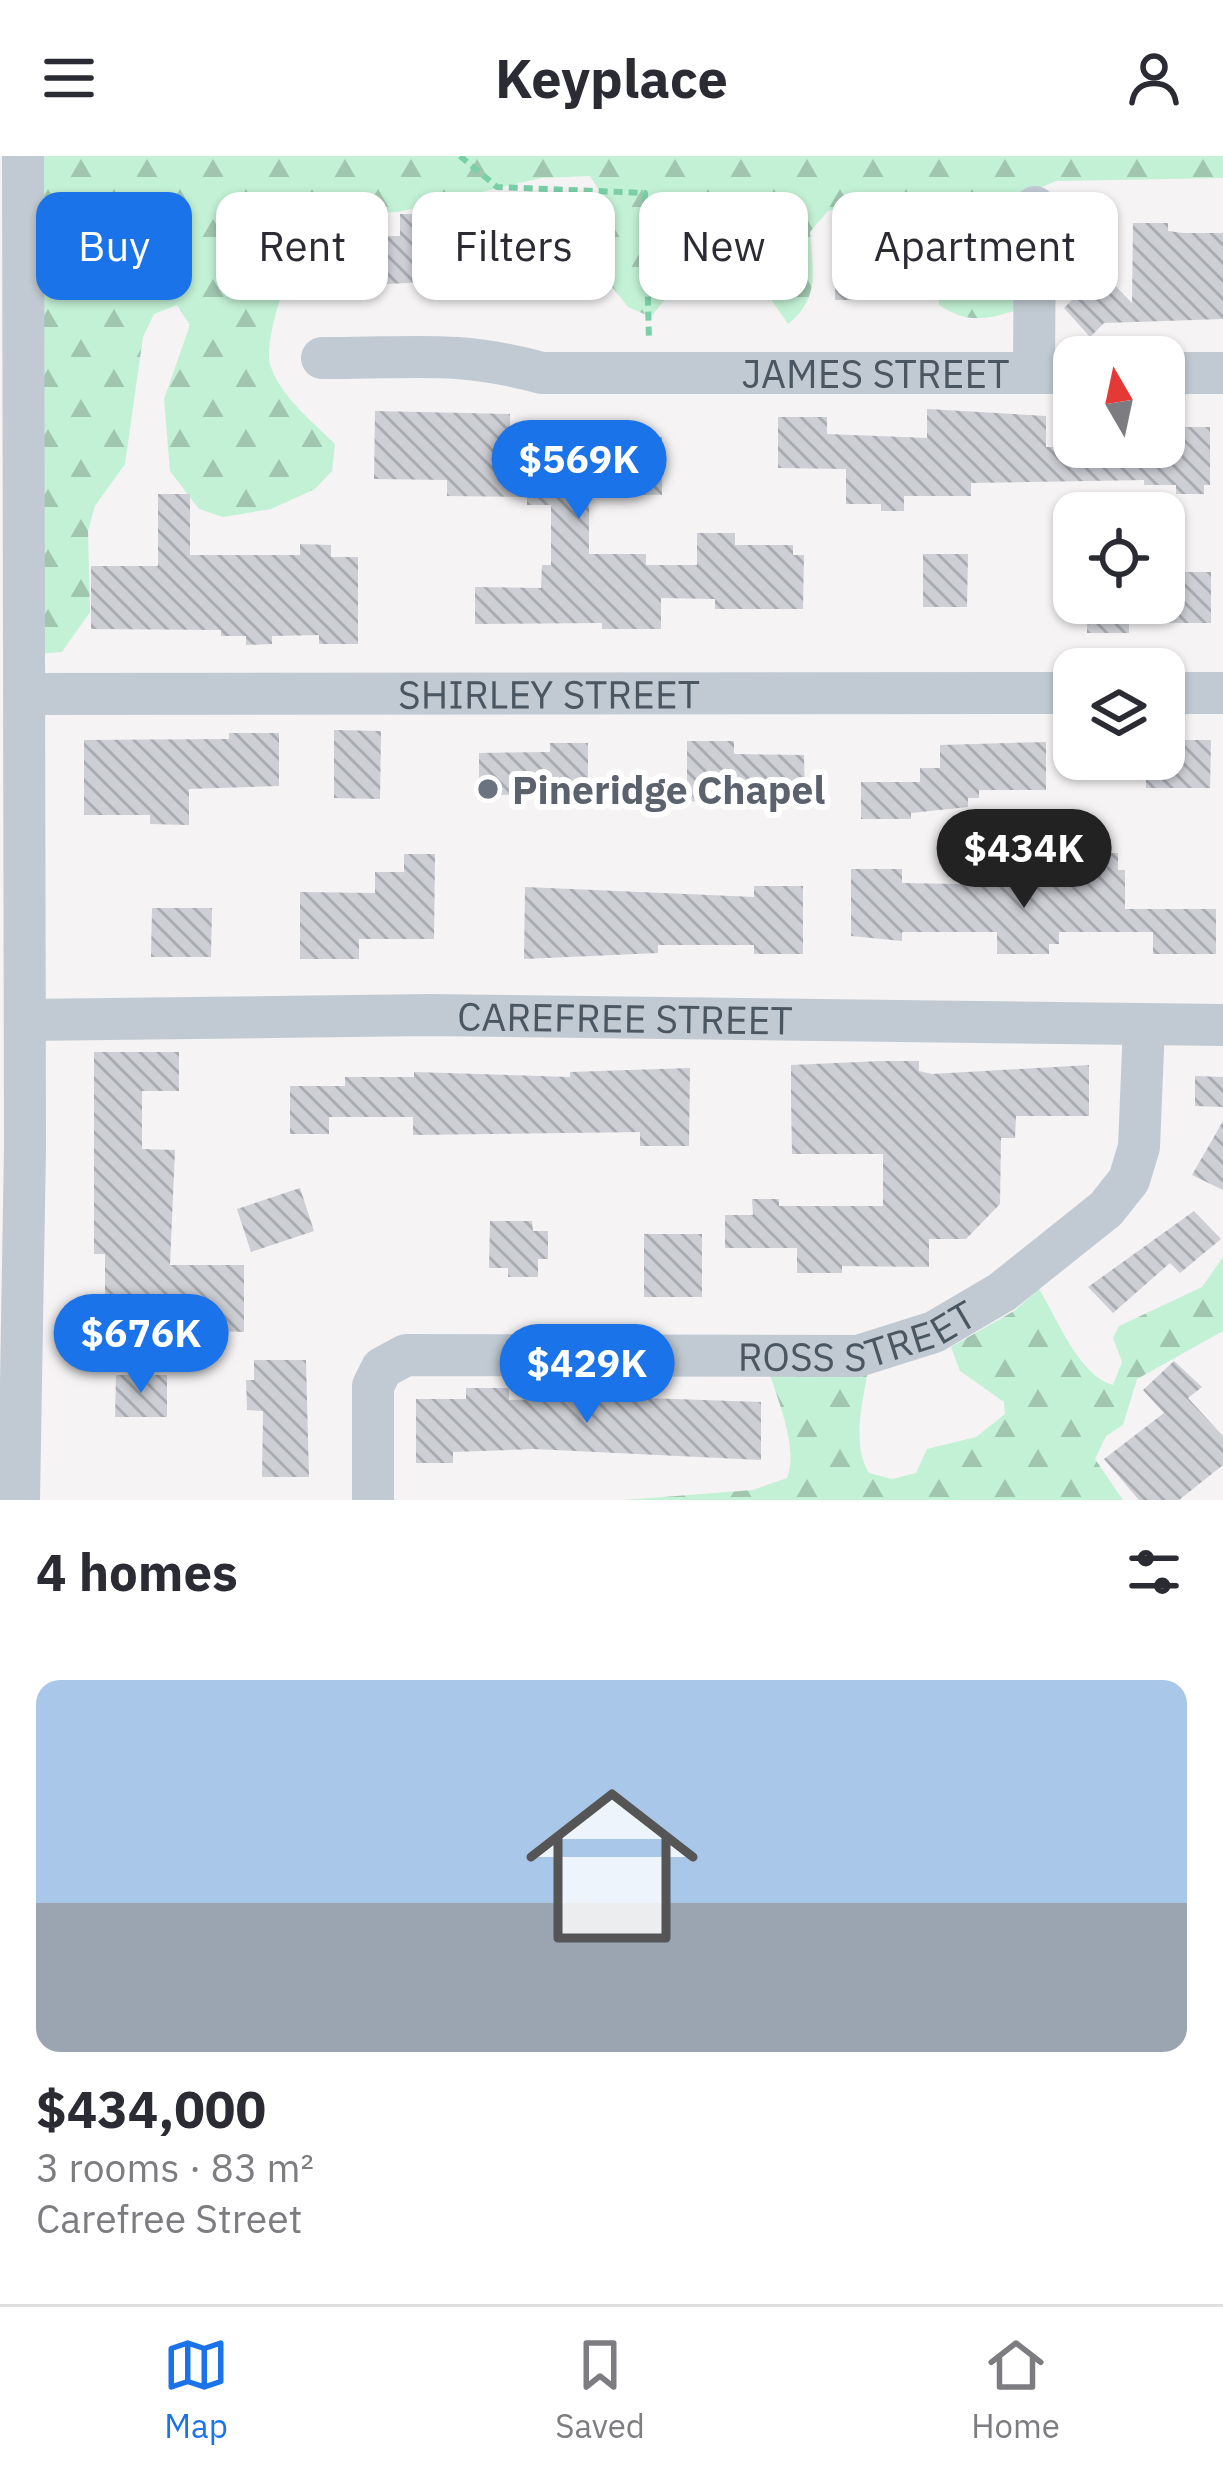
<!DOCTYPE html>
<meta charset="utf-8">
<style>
body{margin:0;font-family:"IBM Plex Sans",sans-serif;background:#f7f7f7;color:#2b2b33;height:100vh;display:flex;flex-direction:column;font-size:45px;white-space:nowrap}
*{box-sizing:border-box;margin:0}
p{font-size:39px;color:#7c7c81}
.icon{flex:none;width:66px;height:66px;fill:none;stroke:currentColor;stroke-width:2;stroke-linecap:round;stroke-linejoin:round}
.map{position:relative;height:1344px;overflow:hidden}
.drawer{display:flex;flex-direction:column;background:#fff;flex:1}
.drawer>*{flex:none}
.guide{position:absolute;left:36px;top:36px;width:1152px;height:108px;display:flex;gap:24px}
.needle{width:78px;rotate:351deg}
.buttons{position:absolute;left:1053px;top:180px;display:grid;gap:24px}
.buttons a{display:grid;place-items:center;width:132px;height:132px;border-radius:24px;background:#fff;box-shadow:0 3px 9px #0004;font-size:60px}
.price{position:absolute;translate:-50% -102px;padding:0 27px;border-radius:42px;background:#1a73e8;color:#fff;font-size:39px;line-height:78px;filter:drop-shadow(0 3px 6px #0008)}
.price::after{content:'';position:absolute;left:50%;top:72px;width:36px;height:27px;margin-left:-18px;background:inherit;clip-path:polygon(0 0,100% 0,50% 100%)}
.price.selected{background:#222;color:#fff}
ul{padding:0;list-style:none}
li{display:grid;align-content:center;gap:24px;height:636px;padding:0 36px}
li span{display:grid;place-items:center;height:372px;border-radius:24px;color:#555}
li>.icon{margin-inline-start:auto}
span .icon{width:216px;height:216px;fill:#fffc;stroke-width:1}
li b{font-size:51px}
h2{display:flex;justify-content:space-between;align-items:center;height:144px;padding:0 36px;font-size:51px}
.pill{padding:0 42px;border-radius:24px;background:#fff;box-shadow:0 3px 9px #0004;font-size:42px;line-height:108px}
.pill.selected{background:#1a73e8;color:#fff}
header{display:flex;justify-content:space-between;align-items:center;height:156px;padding:0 36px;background:#fff;font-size:54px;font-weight:800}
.menu{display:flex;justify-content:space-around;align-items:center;height:168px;border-top:3px solid #e1e1e2;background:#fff;font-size:33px;color:#7c7c81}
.menu a{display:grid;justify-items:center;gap:6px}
.menu .selected{color:#1a73e8}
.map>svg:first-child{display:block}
</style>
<header><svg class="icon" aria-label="menu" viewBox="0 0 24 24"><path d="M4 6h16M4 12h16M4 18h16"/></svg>Keyplace<svg class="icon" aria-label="person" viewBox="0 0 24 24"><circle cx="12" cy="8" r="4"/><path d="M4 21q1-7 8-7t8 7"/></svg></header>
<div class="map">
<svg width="1223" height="1344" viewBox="0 0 1223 1344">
<defs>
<pattern id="forest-firs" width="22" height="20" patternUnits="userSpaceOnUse" patternTransform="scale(3)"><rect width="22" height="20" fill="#c3f1d5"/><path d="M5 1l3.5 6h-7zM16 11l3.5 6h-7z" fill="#a0c6b0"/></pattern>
<pattern id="building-back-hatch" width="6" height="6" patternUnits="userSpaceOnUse" patternTransform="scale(3)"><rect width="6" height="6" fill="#cdcfd5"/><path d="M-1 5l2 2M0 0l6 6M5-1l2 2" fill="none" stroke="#a8abb0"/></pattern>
</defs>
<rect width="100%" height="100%" fill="#f5f3f3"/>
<path fill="url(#forest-firs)" d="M 36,0 L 1223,0 L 1223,22 L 1056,25 L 1033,35 L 1030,150 C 994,161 971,171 939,149 L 931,78 L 897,40 L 828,55 L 810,76 C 813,114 820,143 788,168 L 761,129 L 767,58 L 672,65 L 667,141 L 651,161 L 628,151 L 599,114 L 603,41 L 590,20 L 541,22 L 398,56 L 374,57 L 326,42 C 305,65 262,176 270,208 C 278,238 314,267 335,288 L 332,315 L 315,333 L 271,353 L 223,361 L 199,353 L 170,315 L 164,243 L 190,169 L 177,149 L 154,158 L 143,181 L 125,308 L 95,350 L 88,375 L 90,456 L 62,496 L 36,498 Z
M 1223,1101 L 1223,1175 L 1137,1223 L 1123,1269 L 1106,1280 L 1095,1303 L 1123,1344 L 625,1344 L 753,1334 L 787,1322 C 799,1291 777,1243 768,1212 L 868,1213 C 863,1246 851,1287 869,1317 L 892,1323 L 916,1317 L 927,1293 L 976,1281 L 1005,1258 L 1004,1246 L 960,1215 L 951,1191 L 1014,1155 L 1039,1133 C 1057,1162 1079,1220 1113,1229 L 1122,1206 L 1113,1182 L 1119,1170 L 1202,1131 Z"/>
<path fill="url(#building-back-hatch)" d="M 400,58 L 440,58 L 440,71 L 598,75 L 597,143 L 469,137 L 469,124 L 325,131 L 325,81 L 400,80 Z
M 836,64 L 905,64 L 904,144 L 835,144 Z
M 1133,67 L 1168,67 L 1168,75 L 1183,77 L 1223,77 L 1223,163 L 1104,167 L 1090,181 L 1064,152 L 1081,135 L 1064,118 L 1085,98 L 1132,147 Z
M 690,78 L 761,78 L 761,142 L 690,142 Z
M 927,253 L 1046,260 L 1046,291 L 1164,291 L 1164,271 L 1210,271 L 1210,329 L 1204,329 L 1204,338 L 1176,338 L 1176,329 L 1144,329 L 1144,324 L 971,327 L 971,340 L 904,340 L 904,355 L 881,355 L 881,348 L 846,348 L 846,313 L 778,312 L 778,261 L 827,261 L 827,278 L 927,282 Z
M 375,255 L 510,258 L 510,282 L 662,281 L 662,339 L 589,338 L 589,398 L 646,398 L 646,409 L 697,409 L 697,377 L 735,377 L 735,389 L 793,389 L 793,399 L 804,399 L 803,453 L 715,453 L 715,443 L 661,442 L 661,473 L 602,473 L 602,467 L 475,468 L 475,431 L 541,432 L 542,409 L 551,409 L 551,349 L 527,349 L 527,341 L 447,340 L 447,324 L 374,323 Z
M 158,338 L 190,338 L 190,399 L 300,399 L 300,388 L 331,389 L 331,401 L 358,401 L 358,488 L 319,488 L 319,479 L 272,480 L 272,488 L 246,489 L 246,480 L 221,480 L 221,474 L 91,473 L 91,410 L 158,410 Z
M 923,398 L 968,398 L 967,451 L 923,451 Z
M 1164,416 L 1211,416 L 1211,467 L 1164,467 Z
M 1087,447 L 1129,447 L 1129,477 L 1087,477 Z
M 334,574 L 381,575 L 380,643 L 334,642 Z
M 229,577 L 279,577 L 279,630 L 189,633 L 189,669 L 150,668 L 150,659 L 84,659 L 84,584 L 229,583 Z
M 1164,584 L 1211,584 L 1210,632 L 1146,632 L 1146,603 L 1164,603 Z
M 687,585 L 734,585 L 734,598 L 804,599 L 805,651 L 687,645 Z
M 1046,586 L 1046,634 L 979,634 L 979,642 L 968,642 L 968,651 L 911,657 L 911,663 L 861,663 L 861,626 L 920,626 L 920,612 L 940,612 L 940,589 Z
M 550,587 L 588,587 L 588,638 L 479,639 L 479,597 L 550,596 Z
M 1085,697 L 1118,697 L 1118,714 L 1125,714 L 1125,753 L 1216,753 L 1216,798 L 1153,798 L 1153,776 L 1059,776 L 1059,788 L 1049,788 L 1049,798 L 997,798 L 997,776 L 902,776 L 902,785 L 851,780 L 851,713 L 902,713 L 902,727 L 1072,730 L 1072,714 L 1085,714 Z
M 404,698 L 435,698 L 434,783 L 359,783 L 359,803 L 300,803 L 300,736 L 375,737 L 375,716 L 404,716 Z
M 754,730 L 803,730 L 803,798 L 754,798 L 754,789 L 658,789 L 658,797 L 524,803 L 525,731 L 754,741 Z
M 152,752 L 212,752 L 211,801 L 151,801 Z
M 94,896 L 179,896 L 179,935 L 142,935 L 142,993 L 175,994 L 170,1109 L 244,1109 L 244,1176 L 105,1172 L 105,1098 L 94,1098 Z
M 881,905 L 919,905 L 919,915 L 932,918 L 1089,909 L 1089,960 L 1016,960 L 1015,982 L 1001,982 L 1000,1048 L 966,1083 L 929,1083 L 929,1111 L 842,1110 L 842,1117 L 797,1117 L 797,1092 L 725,1092 L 725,1059 L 753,1059 L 752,1043 L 779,1043 L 779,1050 L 883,1050 L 883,998 L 792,998 L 791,944 L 791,909 Z
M 690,912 L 689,990 L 640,990 L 640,976 L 413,979 L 413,961 L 329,961 L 329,978 L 290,978 L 290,930 L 345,930 L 345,921 L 414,921 L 414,916 L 570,921 L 570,916 Z
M 1195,920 L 1223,921 L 1223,951 L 1195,950 Z
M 1223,965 L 1223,1034 L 1192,1019 Z
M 300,1032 L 314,1075 L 251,1096 L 237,1053 Z
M 1194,1055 L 1221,1083 L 1180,1117 L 1170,1107 L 1113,1157 L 1088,1131 Z
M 490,1065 L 532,1065 L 533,1075 L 548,1075 L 548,1103 L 538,1103 L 538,1121 L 508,1121 L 508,1112 L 489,1112 Z
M 644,1078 L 702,1078 L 702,1141 L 644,1141 Z
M 254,1204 L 306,1204 L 309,1321 L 262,1321 L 263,1255 L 247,1254 L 246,1224 L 254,1224 Z
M 1174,1205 L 1202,1231 L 1188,1242 L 1223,1280 L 1223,1309 L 1179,1344 L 1139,1344 L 1104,1303 L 1164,1257 L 1143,1234 Z
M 116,1219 L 167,1219 L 167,1261 L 115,1261 Z
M 466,1232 L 509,1232 L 509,1244 L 617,1241 L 761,1246 L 761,1304 L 534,1293 L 453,1296 L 453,1307 L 416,1307 L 416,1243 L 466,1243 Z"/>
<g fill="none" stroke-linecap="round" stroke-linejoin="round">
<path stroke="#7ad0a6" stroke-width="6" stroke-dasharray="9 6" stroke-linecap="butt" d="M 460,0 L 497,31 L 645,37 L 649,184"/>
<g stroke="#c1cad2" stroke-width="42">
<path id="s1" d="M 322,202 C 409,203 454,193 542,217 L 1074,217"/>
<path d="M 1034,217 L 1035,51"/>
<path d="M 1164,217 L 1223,217"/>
<path d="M 1164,537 L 1223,537"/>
<path id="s2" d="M 24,538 L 1074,537"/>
<path id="s3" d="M 25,864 L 429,859 L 1223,869"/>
<path d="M 19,1344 L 25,992 L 23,0"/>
<path id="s4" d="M 373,1344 L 373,1230 L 382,1212 L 406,1199 L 858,1200 L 934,1176 L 1002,1136 L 1106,1053 L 1129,1024 L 1139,991 L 1144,869"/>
</g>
</g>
<circle fill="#6b7280" stroke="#fff" stroke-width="4.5" cx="488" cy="633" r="12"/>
<g text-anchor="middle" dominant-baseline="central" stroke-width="12" stroke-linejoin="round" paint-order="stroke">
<g font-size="39" fill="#4a5661" stroke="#fff">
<text stroke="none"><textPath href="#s1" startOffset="555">JAMES STREET</textPath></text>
<text stroke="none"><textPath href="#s2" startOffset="525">SHIRLEY STREET</textPath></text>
<text stroke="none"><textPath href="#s3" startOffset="600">CAREFREE STREET</textPath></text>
<text stroke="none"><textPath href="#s4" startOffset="615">ROSS STREET</textPath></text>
</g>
<g font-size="39" font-weight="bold" fill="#5b616d" stroke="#fff" text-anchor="start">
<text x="512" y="633">Pineridge Chapel</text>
</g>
</g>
</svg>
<div class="buttons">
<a><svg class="needle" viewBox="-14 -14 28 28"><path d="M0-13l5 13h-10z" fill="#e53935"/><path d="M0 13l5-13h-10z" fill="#7c7c81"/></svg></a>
<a><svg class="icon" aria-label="locate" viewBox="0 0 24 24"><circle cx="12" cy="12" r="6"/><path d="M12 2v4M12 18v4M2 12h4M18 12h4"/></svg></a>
<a><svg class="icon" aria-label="layers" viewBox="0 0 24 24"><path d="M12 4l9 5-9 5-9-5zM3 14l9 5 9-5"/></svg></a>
</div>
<b class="price" style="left:579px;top:366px">$569K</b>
<b class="price selected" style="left:1024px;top:755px">$434K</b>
<b class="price" style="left:141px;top:1240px">$676K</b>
<b class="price" style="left:587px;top:1270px">$429K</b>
<div class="guide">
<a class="pill selected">Buy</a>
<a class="pill">Rent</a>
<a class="pill">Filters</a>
<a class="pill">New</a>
<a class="pill">Apartment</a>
</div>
</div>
<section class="drawer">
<h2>4 homes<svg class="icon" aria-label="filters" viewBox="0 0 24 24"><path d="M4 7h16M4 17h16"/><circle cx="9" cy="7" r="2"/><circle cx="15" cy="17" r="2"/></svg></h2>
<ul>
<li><span style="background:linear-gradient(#a9c7e8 60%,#9aa5b1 0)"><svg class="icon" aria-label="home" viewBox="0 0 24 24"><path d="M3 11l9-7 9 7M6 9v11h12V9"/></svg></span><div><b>$434,000</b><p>3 rooms · 83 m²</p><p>Carefree Street</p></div></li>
</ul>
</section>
<nav class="menu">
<a class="selected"><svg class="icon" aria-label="map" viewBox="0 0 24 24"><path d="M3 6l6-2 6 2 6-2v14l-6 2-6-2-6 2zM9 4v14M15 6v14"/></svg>Map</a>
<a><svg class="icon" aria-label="saved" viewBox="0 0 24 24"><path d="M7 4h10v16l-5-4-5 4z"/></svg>Saved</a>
<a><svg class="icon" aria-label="home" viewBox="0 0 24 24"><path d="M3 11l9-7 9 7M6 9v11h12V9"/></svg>Home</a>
</nav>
